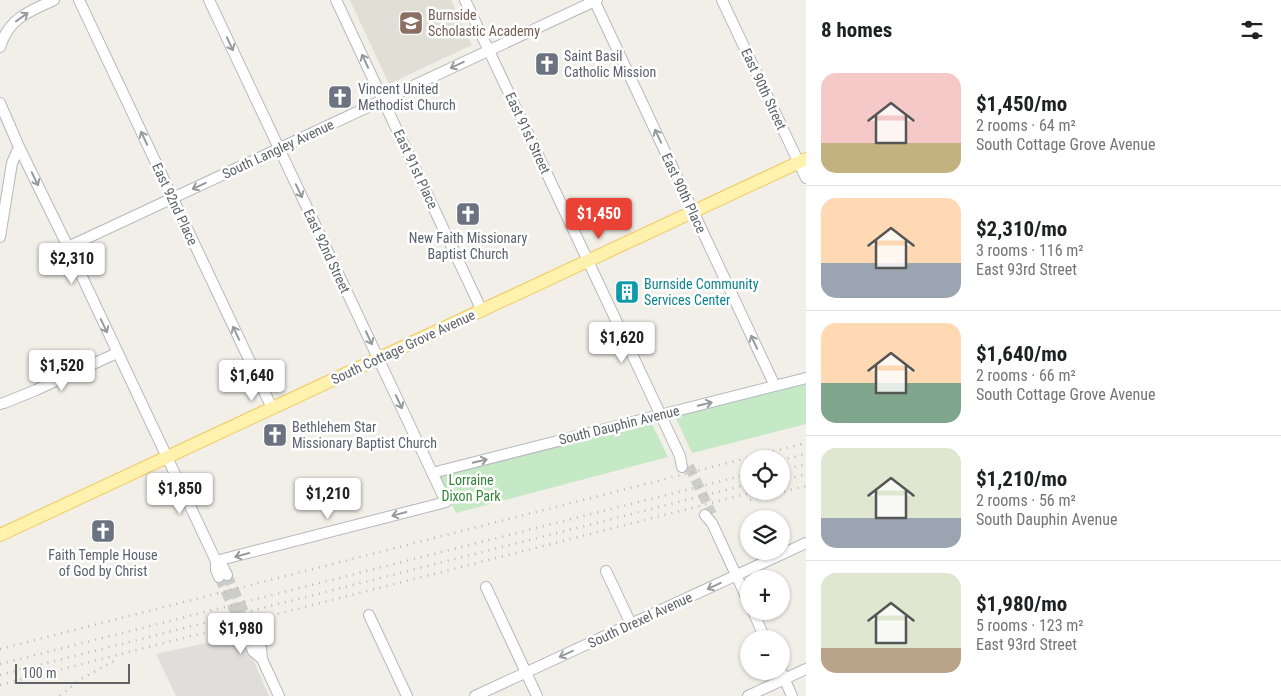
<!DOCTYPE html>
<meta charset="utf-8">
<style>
body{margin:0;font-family:"Roboto Condensed",sans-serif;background:#f2f2f2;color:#202124;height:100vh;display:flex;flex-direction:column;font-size:19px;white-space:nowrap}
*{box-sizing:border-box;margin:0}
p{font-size:16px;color:#757577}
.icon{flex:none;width:28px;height:28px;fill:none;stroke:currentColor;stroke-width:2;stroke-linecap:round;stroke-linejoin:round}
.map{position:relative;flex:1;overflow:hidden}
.panel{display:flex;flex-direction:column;background:#fff;width:475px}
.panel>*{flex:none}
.tools{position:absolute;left:740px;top:450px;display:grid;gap:10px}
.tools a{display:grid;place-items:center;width:50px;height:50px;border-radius:50%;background:#fff;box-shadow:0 1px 4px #0004;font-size:25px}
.scale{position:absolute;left:15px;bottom:12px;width:115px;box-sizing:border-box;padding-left:5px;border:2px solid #5f6368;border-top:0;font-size:14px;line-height:18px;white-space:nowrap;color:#5f6368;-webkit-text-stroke:4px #fff;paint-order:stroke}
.price{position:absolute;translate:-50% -42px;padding:0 11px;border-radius:5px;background:#fff;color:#222;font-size:16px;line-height:32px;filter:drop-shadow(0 1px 2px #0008)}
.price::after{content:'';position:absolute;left:50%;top:30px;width:15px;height:11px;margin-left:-8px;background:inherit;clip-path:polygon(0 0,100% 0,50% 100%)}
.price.on{background:#ea4335;color:#fff}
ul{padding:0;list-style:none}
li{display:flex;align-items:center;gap:15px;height:125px;padding:0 15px}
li+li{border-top:1px solid #e0e0e0}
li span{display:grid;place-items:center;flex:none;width:140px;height:100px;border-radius:15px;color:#555}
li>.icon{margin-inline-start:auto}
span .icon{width:60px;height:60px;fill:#fffc;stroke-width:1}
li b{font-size:21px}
h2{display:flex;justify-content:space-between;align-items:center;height:60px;padding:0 15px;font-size:21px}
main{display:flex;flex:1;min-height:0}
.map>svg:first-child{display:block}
</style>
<main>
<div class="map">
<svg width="806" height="696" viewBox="0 0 806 696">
<rect width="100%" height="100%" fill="#f1efe8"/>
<path fill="#e0deda" d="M 242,635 L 269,696 L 176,696 L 156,654 Z"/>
<path fill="#e1ded6" d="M 350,0 L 451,0 L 472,45 L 389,84 Z"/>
<path fill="#c5e8c5" d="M 806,384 L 806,424 L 692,453 L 675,416 Z
M 651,422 L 668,457 L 456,513 L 438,476 Z"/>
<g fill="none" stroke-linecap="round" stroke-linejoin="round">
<path stroke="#ccccc8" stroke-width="10" stroke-dasharray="10 5" stroke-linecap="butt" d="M 689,466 L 712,514
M 227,575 L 253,631
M 219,577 L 245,633"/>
<defs>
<path id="minor" d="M 79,0 L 272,408
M 209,0 L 446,502 L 216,561
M 336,0 L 482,311
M 465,0 L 680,456 L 682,467
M 594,0 L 775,386
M 722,0 L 806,178
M 0,47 C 9,18 28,12 54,0
M 0,103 L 19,147 L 68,247 L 216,561 L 223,567 L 227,575
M 0,237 L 12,163 L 19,147
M 68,247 L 597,0
M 0,404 L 4,403 L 36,390 L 117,353
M 432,473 L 806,378
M 705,515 L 712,523 L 749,603
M 216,561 L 216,570 L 219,577
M 606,571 L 631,624
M 486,587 L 537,696
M 753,611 L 765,639
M 369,615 L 407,696
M 253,631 L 261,648 L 262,659
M 245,633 L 253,651 L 262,659 L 279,696
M 781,671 L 792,696
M 475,696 L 806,543
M 748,696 L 806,669"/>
<path id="major" d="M 0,535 L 806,159"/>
</defs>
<use href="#minor" stroke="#b5b8bc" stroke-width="12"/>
<use href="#major" stroke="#f2c960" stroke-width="14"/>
<use href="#minor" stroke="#fff" stroke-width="10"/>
<use href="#major" stroke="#fff2af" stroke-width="12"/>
<path stroke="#b6b7b8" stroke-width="2.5" stroke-dasharray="1 6" stroke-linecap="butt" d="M 781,460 L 806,454
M 781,470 L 806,464
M 781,481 L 806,474
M 750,500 L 806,486
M 0,649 L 806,443
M 0,664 L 749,474
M 0,675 L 749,484
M 0,685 L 758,491
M 60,696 L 79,680 L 116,660"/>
</g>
<defs><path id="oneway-shaft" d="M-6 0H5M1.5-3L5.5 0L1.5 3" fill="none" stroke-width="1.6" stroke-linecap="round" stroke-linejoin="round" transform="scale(1.25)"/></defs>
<g stroke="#979a9d">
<use href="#oneway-shaft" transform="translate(22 17) rotate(-36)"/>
<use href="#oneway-shaft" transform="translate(230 44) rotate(65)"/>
<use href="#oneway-shaft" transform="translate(365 61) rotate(-115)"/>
<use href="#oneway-shaft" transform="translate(457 65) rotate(155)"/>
<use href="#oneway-shaft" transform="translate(658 136) rotate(-115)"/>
<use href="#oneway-shaft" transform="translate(144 138) rotate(-115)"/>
<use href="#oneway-shaft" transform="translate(35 179) rotate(64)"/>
<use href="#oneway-shaft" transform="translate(199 186) rotate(155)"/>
<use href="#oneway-shaft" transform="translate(299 191) rotate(65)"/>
<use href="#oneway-shaft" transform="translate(104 326) rotate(65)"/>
<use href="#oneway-shaft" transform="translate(236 333) rotate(-115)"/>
<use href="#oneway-shaft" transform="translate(369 338) rotate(65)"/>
<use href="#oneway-shaft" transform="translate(754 342) rotate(-115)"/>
<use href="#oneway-shaft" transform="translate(399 402) rotate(65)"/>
<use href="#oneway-shaft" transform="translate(705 404) rotate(-14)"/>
<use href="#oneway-shaft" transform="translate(480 461) rotate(-14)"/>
<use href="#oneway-shaft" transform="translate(399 514) rotate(165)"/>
<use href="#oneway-shaft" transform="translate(242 555) rotate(165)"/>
<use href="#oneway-shaft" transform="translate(714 586) rotate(155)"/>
<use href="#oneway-shaft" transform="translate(566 654) rotate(155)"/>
</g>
<defs>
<symbol id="school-square" viewBox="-11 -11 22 22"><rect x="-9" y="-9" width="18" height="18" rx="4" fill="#8d6e63" stroke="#fff"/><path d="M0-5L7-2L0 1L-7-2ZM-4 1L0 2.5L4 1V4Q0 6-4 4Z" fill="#fff"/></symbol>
<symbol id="church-square" viewBox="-11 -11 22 22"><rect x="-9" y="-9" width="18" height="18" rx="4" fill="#6b7280" stroke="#fff"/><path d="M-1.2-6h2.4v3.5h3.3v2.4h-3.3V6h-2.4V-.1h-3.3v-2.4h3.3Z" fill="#fff"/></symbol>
<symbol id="building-square" viewBox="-11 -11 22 22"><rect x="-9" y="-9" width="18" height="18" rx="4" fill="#0f9aa8" stroke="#fff"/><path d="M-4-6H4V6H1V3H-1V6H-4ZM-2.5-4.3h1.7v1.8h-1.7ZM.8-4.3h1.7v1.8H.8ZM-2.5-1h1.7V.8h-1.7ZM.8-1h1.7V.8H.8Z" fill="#fff"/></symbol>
</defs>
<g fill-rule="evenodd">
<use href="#school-square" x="397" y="9" width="28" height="28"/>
<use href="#church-square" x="533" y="50" width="28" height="28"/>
<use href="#church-square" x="326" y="83" width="28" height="28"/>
<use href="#church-square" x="454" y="200" width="28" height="28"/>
<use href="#building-square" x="613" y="278" width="28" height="28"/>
<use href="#church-square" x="261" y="421" width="28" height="28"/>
<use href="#church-square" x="89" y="517" width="28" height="28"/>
</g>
<g text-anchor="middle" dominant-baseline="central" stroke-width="5" stroke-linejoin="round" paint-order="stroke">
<g font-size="14" fill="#785e54" stroke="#fff" text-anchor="start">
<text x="428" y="15">Burnside<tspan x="428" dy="16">Scholastic Academy</tspan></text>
</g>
<g font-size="14" fill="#5b616d" stroke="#fff" text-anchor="start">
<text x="564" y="56">Saint Basil<tspan x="564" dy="16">Catholic Mission</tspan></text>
<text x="358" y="89">Vincent United<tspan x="358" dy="16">Methodist Church</tspan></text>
<text x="468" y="238" text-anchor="middle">New Faith Missionary<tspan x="468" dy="16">Baptist Church</tspan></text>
<text x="292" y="427">Bethlehem Star<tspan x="292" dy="16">Missionary Baptist Church</tspan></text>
<text x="103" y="555" text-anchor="middle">Faith Temple House<tspan x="103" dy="16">of God by Christ</tspan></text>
</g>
<g font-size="14" fill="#5f6368" stroke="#fff">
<text transform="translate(764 89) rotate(65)">East 90th Street</text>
<text transform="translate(528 133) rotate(65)">East 91st Street</text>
<text transform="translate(278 149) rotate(-25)">South Langley Avenue</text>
<text transform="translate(416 169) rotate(65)">East 91st Place</text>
<text transform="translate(684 193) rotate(65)">East 90th Place</text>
<text transform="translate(175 204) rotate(65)">East 92nd Place</text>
<text transform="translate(327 251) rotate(65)">East 92nd Street</text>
<text transform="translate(403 347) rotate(-25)">South Cottage Grove Avenue</text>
<text transform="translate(619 425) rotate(-14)">South Dauphin Avenue</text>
<text transform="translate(640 620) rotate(-25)">South Drexel Avenue</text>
</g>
<g font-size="14" fill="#0d838f" stroke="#fff" text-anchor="start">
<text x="644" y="284">Burnside Community<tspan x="644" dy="16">Services Center</tspan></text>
</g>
<g font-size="14" fill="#348238" stroke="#fff">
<text x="471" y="480">Lorraine<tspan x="471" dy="16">Dixon Park</tspan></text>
</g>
</g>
</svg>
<div class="tools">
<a><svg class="icon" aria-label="locate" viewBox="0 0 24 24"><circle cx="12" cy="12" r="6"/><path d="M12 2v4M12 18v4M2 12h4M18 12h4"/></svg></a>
<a><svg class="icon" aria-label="layers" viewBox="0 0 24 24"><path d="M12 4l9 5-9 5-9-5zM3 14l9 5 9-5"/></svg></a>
<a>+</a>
<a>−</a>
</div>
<div class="scale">100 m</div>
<b class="price on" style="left:599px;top:240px">$1,450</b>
<b class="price" style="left:72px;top:285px">$2,310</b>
<b class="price" style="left:622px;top:364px">$1,620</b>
<b class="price" style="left:62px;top:392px">$1,520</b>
<b class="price" style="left:252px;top:402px">$1,640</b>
<b class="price" style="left:180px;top:515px">$1,850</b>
<b class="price" style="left:328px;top:520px">$1,210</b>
<b class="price" style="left:241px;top:655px">$1,980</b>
</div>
<section class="panel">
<h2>8 homes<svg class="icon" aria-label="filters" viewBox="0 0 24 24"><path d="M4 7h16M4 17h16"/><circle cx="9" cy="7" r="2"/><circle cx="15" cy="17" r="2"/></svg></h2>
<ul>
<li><span style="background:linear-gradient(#f6c9c9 70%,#c2b280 0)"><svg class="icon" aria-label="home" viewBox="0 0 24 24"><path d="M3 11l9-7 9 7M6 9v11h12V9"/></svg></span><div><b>$1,450/mo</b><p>2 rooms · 64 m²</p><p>South Cottage Grove Avenue</p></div></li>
<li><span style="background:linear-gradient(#ffd9b3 65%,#9aa5b1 0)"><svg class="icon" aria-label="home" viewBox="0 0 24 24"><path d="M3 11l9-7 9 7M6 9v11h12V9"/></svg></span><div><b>$2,310/mo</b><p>3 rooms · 116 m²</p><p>East 93rd Street</p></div></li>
<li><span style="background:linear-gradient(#ffd9b3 60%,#7fa58c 0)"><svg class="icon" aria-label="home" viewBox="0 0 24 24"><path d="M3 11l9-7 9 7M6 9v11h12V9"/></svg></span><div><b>$1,640/mo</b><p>2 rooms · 66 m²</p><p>South Cottage Grove Avenue</p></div></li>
<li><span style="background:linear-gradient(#dfe7d0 70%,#9aa5b1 0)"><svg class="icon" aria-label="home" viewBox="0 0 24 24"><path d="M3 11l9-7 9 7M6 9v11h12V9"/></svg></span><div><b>$1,210/mo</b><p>2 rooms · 56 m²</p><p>South Dauphin Avenue</p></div></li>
<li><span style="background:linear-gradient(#dfe7d0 75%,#b9a48a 0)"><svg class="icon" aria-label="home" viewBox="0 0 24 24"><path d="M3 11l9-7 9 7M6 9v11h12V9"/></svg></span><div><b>$1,980/mo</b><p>5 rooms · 123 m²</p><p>East 93rd Street</p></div></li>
</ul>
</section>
</main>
